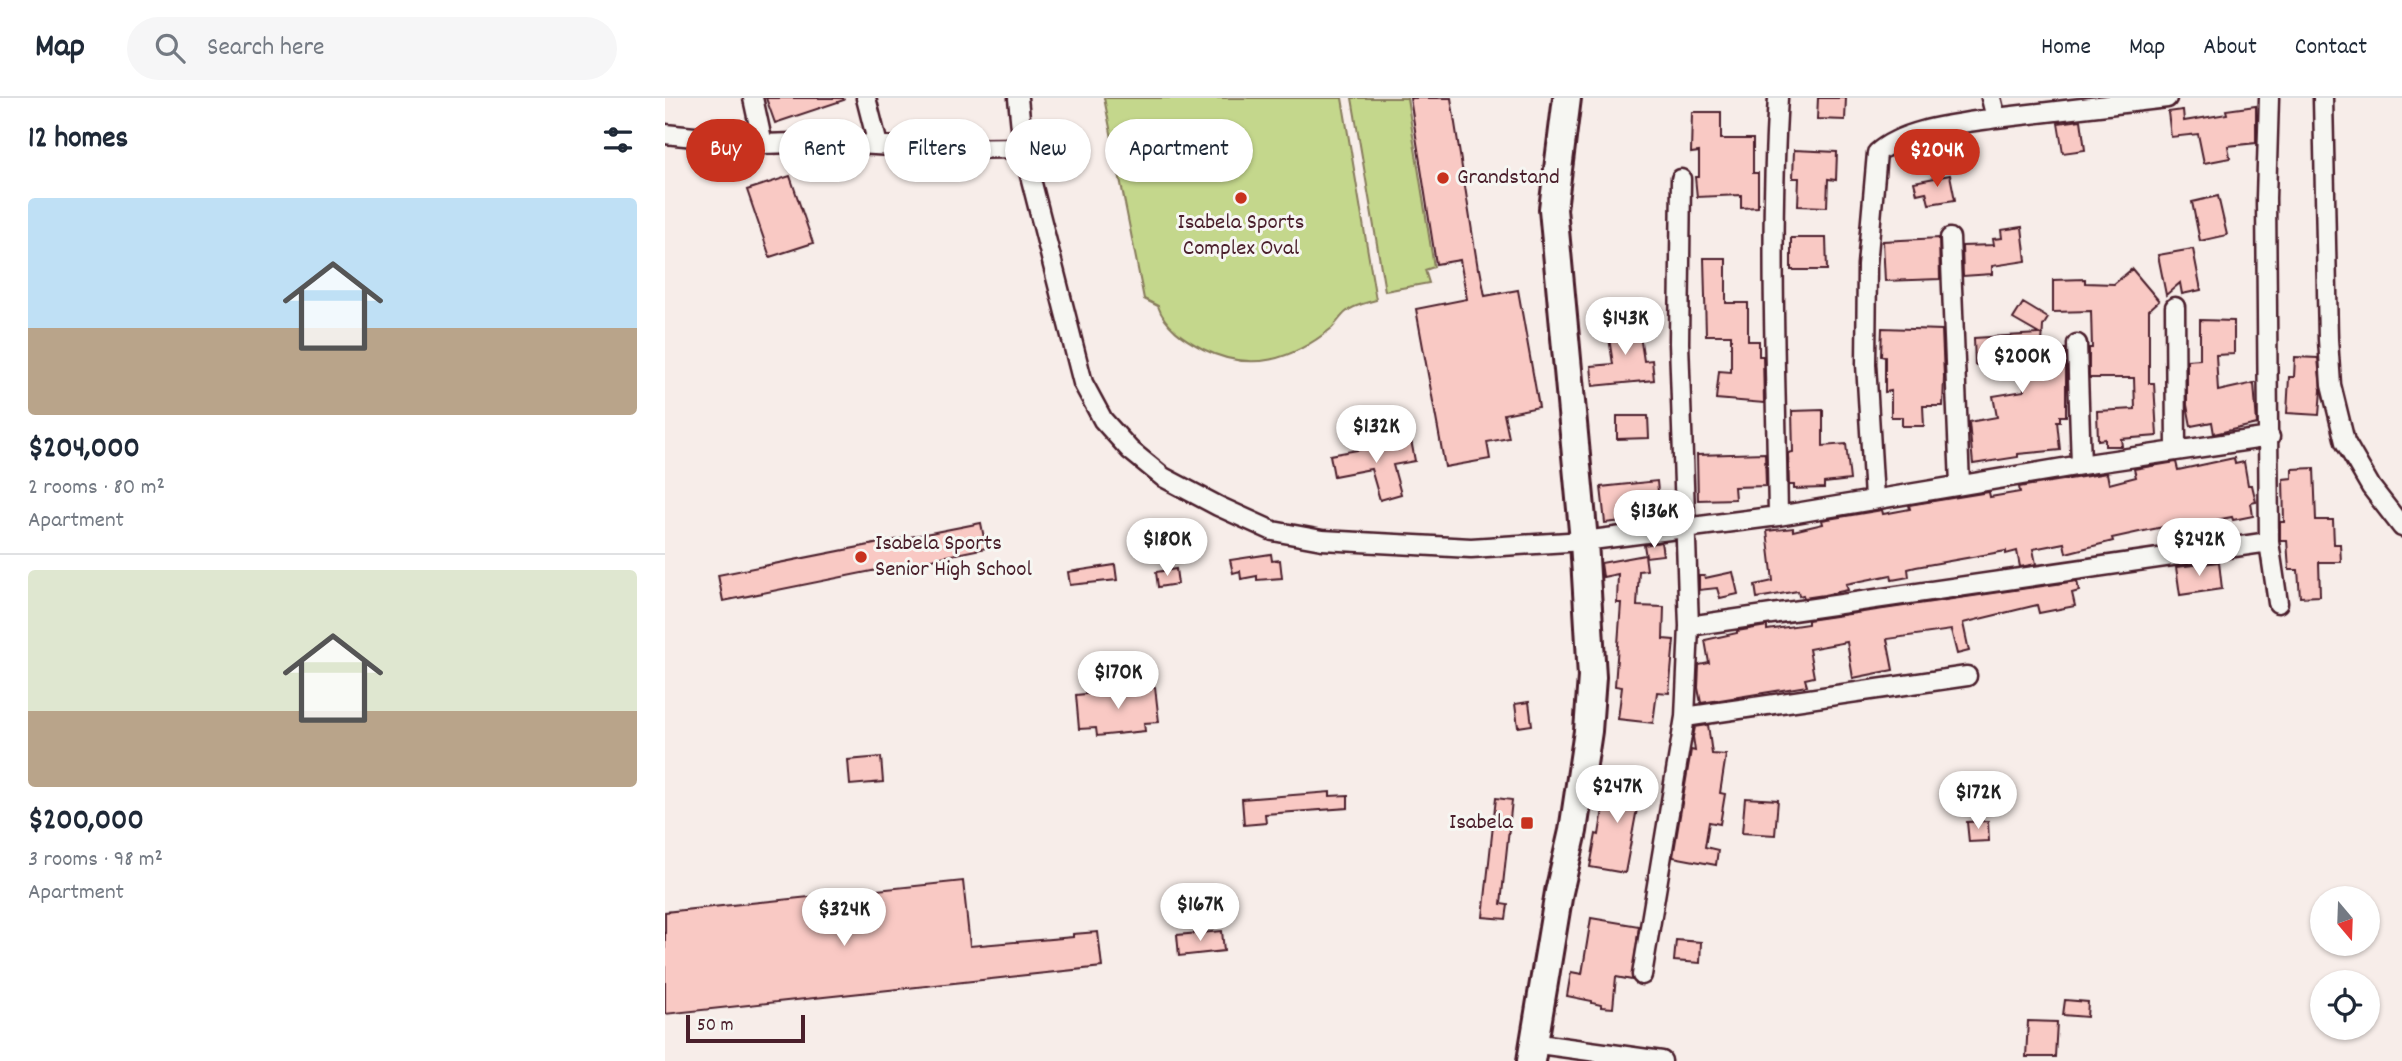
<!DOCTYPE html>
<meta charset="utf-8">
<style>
body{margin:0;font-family:Dekko,sans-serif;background:#f6f6f7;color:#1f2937;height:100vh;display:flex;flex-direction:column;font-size:26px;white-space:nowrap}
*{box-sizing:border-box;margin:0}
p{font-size:23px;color:#747a83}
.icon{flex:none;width:38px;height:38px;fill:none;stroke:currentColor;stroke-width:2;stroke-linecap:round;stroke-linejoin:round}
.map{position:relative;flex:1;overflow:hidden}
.details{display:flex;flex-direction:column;background:#fff;width:665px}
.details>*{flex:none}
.banner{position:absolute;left:21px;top:21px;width:665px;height:63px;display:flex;gap:14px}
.needle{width:46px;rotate:161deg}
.tools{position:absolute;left:1645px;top:788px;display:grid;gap:14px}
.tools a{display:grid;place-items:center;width:70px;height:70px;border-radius:50%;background:#fff;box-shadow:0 2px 5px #0004;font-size:35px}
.scale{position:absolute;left:21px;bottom:18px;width:119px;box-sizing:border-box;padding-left:7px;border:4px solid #4a1f2b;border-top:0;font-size:19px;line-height:24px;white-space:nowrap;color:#4a1f2b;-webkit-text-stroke:5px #f6f6f2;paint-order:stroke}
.price{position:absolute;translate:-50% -60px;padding:0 16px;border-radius:24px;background:#fff;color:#222;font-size:23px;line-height:46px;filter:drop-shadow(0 2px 4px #0008)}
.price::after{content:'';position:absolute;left:50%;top:42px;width:21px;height:16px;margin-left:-10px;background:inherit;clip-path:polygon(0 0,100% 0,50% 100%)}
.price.active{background:#c8321e;color:#fff}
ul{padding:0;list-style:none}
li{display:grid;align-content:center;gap:14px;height:371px;padding:0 28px}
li+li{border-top:2px solid #e0e1e3}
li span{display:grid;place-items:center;height:217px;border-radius:7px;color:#555}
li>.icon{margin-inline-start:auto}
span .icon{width:126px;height:126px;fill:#fffc;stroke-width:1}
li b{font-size:30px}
h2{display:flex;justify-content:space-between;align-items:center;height:84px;padding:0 28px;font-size:30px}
.tag{padding:0 24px;border-radius:32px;background:#fff;box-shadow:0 2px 5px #0004;font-size:24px;line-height:63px}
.tag.active{background:#c8321e;color:#fff}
header{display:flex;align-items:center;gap:42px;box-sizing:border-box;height:98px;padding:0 35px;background:#fff;border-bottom:2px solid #e0e1e3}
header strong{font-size:33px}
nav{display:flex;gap:38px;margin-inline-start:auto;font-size:24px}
.search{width:490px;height:63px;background:#f6f6f7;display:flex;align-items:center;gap:18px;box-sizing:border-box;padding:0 24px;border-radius:38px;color:#747a83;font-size:26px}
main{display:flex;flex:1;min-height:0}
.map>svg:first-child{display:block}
</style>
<header>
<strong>Map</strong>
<div class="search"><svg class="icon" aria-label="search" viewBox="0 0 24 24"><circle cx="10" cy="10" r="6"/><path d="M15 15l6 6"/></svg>Search here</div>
<nav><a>Home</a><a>Map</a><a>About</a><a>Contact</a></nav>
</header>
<main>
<section class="details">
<h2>12 homes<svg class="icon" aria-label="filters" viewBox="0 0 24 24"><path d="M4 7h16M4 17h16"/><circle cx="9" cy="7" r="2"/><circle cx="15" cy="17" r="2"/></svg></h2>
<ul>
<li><span style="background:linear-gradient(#bfe0f5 60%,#b9a48a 0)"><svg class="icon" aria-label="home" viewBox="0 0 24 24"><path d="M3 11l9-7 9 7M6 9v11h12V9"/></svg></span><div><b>$204,000</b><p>2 rooms · 80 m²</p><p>Apartment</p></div></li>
<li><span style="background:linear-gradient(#dfe7d0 65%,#b9a48a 0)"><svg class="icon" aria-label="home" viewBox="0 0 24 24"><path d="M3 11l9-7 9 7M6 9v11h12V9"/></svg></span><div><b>$200,000</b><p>3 rooms · 98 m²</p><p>Apartment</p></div></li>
</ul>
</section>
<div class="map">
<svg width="1737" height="963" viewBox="0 0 1737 963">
<rect width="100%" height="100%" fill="#f7ede9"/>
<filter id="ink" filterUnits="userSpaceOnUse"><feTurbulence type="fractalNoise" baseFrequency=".0143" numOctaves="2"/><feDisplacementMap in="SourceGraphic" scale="14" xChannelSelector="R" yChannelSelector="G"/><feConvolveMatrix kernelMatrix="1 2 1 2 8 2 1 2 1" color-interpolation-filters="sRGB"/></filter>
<g filter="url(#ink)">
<path fill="#c4d78c" stroke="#877b5c" stroke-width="2" d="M 439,0 L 677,0 L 711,202 C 701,205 689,207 681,214 C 675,219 672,225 667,230 C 627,262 586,275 538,251 C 519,241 500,229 493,208 L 479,201 Z
M 687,0 L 742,0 L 769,169 L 760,172 L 764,185 L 720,193 Z"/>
<path fill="#f9c9c4" stroke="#4a1f2b" stroke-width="2" d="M 101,0 L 178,0 L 179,2 L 110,25 Z
M 745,0 L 786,0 L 813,171 L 815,171 L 820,198 L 853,192 L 874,309 L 839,316 L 844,340 L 822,344 L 825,361 L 780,369 L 751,211 L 802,201 L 795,162 L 771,166 Z
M 1153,0 L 1181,0 L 1180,22 L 1152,21 Z
M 1591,8 L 1591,45 L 1563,48 L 1565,60 L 1539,65 L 1533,36 L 1506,39 L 1503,14 L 1518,12 L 1519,23 L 1562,16 L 1561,12 Z
M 1027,14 L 1056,14 L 1056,41 L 1088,41 L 1088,75 L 1093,75 L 1093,109 L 1076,110 L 1076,97 L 1032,99 L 1030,79 L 1034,79 L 1034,54 L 1026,55 Z
M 1416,22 L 1420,52 L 1398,55 L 1393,25 Z
M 1129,52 L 1172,54 L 1171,82 L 1163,81 L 1162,109 L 1133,108 L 1134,80 L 1128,80 Z
M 1285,77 L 1290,102 L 1264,106 L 1261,94 L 1252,96 L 1249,84 Z
M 125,78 L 148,145 L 105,159 L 82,92 Z
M 1553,98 L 1562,137 L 1535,143 L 1527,104 Z
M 1357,129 L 1361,163 L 1327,168 L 1327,176 L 1298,178 L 1297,148 L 1329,147 L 1328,141 L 1337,140 L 1336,132 Z
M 1126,140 L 1161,140 L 1162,172 L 1126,172 Z
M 1274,140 L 1275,181 L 1220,183 L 1218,143 Z
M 1528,151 L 1536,192 L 1517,196 L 1515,185 L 1501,197 L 1493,157 Z
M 1039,160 L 1061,160 L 1061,205 L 1083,205 L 1083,243 L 1094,243 L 1094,258 L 1098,258 L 1099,305 L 1051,301 L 1054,273 L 1066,274 L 1066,237 L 1041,237 Z
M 1467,171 L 1494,203 L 1484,212 L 1484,285 L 1489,285 L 1492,338 L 1456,341 L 1457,348 L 1440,348 L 1440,341 L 1433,342 L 1432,313 L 1470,311 L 1469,280 L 1424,280 L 1424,250 L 1427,250 L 1426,213 L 1388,214 L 1388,182 L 1420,181 L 1420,185 L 1449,186 Z
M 1358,205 L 1383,220 L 1378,228 L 1377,246 L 1390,246 L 1390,251 L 1401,251 L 1401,318 L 1395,318 L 1395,323 L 1392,323 L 1395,352 L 1353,356 L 1353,359 L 1308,366 L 1304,324 L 1332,319 L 1328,298 L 1359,293 L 1358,265 L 1310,267 L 1309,240 L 1374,236 L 1348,221 Z
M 979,218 L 981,230 L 974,231 L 979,263 L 987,262 L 989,282 L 928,288 L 926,268 L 948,266 L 944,240 L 954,239 L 953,222 Z
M 1535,222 L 1569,223 L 1569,256 L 1551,257 L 1553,293 L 1589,285 L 1592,326 L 1549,336 L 1547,324 L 1526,328 L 1522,307 L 1522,262 L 1535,261 Z
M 1217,230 L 1277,232 L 1279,279 L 1278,308 L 1258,308 L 1259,328 L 1237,328 L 1237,319 L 1226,319 L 1226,293 L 1220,294 L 1220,259 L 1216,258 Z
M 1630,259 L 1653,260 L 1656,292 L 1654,317 L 1622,315 L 1624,279 L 1629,279 Z
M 1158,312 L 1158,348 L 1181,346 L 1185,382 L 1159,385 L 1159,390 L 1129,391 L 1129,387 L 1124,387 L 1123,355 L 1128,354 L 1127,313 Z
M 952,318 L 983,318 L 984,340 L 952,341 Z
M 746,342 L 750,363 L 728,367 L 736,396 L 715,402 L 706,371 L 669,378 L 665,357 Z
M 1100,355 L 1101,388 L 1069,389 L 1070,401 L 1033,402 L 1032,357 Z
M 1569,360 L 1570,366 L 1579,364 L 1583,387 L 1587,387 L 1591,404 L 1586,405 L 1588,418 L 1568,422 L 1567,419 L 1509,430 L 1508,427 L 1479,433 L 1447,440 L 1448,443 L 1401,455 L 1399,445 L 1368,451 L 1371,466 L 1355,469 L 1352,453 L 1341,456 L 1341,453 L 1251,469 L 1243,471 L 1244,479 L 1227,482 L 1226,477 L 1181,486 L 1183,492 L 1159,497 L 1139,500 L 1138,497 L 1134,498 L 1133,493 L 1092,500 L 1090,487 L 1108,483 L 1102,433 L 1128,430 L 1128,433 L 1158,426 L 1157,422 L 1217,412 L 1218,416 L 1245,411 L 1244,407 L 1324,394 L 1325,399 L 1355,394 L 1354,389 L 1442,375 L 1444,386 L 1471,379 L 1469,371 L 1511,364 L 1513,372 Z
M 1649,370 L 1651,422 L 1668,422 L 1669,446 L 1675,446 L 1676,464 L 1654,464 L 1655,498 L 1635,499 L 1633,472 L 1624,472 L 1622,442 L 1615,442 L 1615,424 L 1619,424 L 1618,381 L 1627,380 L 1627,371 Z
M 992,383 L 995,414 L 976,416 L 977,421 L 940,425 L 936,389 Z
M 316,425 L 321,450 L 58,503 L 53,477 Z
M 996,444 L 998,457 L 981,459 L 979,447 Z
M 606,456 L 607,463 L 615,462 L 617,480 L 592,482 L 592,478 L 576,481 L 575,473 L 568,475 L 565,462 Z
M 980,457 L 982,472 L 974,473 L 972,508 L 999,509 L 998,541 L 1009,542 L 1004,595 L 992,594 L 988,625 L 953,621 L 957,589 L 950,588 L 956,505 L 952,505 L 953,476 L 938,479 L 936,465 Z
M 1554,464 L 1557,491 L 1515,497 L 1511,469 Z
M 450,467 L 452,482 L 405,487 L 403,474 Z
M 511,471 L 513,486 L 493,489 L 491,474 Z
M 1068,474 L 1073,496 L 1055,500 L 1052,490 L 1034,492 L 1034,478 L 1039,478 L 1040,480 Z
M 1412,483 L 1414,493 L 1407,495 L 1410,508 L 1374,515 L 1372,507 L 1298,525 L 1304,553 L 1292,556 L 1286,532 L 1222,541 L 1228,572 L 1188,580 L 1182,544 L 1144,551 L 1149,579 L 1140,581 L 1142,588 L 1036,605 L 1033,590 L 1034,567 L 1044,565 L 1040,542 L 1072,535 L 1072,533 L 1102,528 L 1102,532 L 1143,526 L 1143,522 Z
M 490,589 L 494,624 L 479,625 L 480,633 L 432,638 L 431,630 L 414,631 L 411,597 Z
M 864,604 L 867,627 L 853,629 L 850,606 Z
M 1043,627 L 1047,656 L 1061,657 L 1055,695 L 1060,696 L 1055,726 L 1044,724 L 1040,749 L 1053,752 L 1051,767 L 1008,759 L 1026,652 L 1030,653 L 1028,639 L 1030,629 Z
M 216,659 L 218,684 L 185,687 L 183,662 Z
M 943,679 L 977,684 L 960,775 L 925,769 L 931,736 L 934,737 Z
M 665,694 L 665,698 L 683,697 L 683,710 L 600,716 L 601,725 L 579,727 L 577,701 Z
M 831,700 L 847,702 L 836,806 L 843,807 L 841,821 L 818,819 Z
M 1080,700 L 1113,702 L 1110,737 L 1077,735 Z
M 1323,723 L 1324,743 L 1304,744 L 1302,724 Z
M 298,783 L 305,848 L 408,839 L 408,836 L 433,834 L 437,869 L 0,916 L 0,814 Z
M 926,820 L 974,828 L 967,882 L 951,879 L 948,910 L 936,909 L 936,907 L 927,905 L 927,903 L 902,898 L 906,874 L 917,876 Z
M 557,833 L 559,853 L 514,858 L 512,837 Z
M 1011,842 L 1036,844 L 1035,865 L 1009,863 Z
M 1400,902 L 1423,904 L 1422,919 L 1398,917 Z
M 1363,923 L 1392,924 L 1390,959 L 1361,959 Z"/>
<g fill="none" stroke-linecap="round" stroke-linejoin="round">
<defs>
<path id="minor" d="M 88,0 L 98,46
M 201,0 L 213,47
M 353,0 L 358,50 L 418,285 L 438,322 L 465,352 L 498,379 L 553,408 L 608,433 L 657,442 L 806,450 L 919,443 L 1113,418 L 1416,367 L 1605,339
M 1604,0 L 1601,100 L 1604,444 L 1613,505
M 1658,0 L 1663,241 L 1666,287 L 1680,344 L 1706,389 L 1737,429
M 1331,20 L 1502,0
M 0,36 L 98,46 L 159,44 L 277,51 L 358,50
M 1285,140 L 1295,387
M 1510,209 L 1511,353
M 1412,246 L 1416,367
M 1209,400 L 1201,266 L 1202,167 L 1212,55 C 1240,30 1294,26 1331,20 L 1326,0
M 1113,418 C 1111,279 1104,139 1113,0
M 1024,528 L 1604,444
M 1020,619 L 1302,578
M 977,877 L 1020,619 L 1024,528 L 1014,245 L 1016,81
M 867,945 L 997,963"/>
<path id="highway" d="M 866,963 L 894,794 L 908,733 L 923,633 L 927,579 L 919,443 L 888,111 L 902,0"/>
</defs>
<use href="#minor" stroke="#4a1f2b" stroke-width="23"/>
<use href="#highway" stroke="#4a1f2b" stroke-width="32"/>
<use href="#minor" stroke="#f6f6f2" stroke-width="18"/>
<use href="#highway" stroke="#f6f6f2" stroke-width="26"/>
</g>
</g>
<g fill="#c8321e" stroke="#f6f6f2" stroke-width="2.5">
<circle cx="778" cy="80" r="7"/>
<circle cx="576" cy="100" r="7"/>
<circle cx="196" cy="459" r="7"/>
<rect x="855" y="718" width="14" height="14" rx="3.5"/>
</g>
<g text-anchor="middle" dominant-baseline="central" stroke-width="6" stroke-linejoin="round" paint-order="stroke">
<g font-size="23" fill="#4a1f2b" stroke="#f6f6f2" text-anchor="start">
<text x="792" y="80">Grandstand</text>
<text x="576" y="125" text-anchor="middle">Isabela Sports<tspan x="576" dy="26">Complex Oval</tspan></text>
<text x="210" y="446">Isabela Sports<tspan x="210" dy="26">Senior High School</tspan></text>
<text x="848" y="725" text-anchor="end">Isabela</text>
</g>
</g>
</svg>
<div class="tools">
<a><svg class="needle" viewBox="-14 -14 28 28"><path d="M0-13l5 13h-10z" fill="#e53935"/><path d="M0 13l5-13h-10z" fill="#747a83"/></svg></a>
<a><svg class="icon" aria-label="locate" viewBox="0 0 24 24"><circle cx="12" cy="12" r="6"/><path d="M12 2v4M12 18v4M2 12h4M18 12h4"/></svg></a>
</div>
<div class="scale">50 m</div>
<b class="price active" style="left:1272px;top:91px">$204K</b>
<b class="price" style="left:960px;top:259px">$143K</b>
<b class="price" style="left:1357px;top:297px">$200K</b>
<b class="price" style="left:711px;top:367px">$132K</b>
<b class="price" style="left:989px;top:452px">$136K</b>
<b class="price" style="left:502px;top:480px">$180K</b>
<b class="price" style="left:1534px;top:480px">$242K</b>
<b class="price" style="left:453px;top:613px">$170K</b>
<b class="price" style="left:952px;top:727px">$247K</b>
<b class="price" style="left:1313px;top:733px">$172K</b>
<b class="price" style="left:535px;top:845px">$167K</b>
<b class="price" style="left:179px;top:850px">$324K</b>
<div class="banner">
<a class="tag active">Buy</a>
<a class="tag">Rent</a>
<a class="tag">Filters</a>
<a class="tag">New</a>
<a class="tag">Apartment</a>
</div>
</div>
</main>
